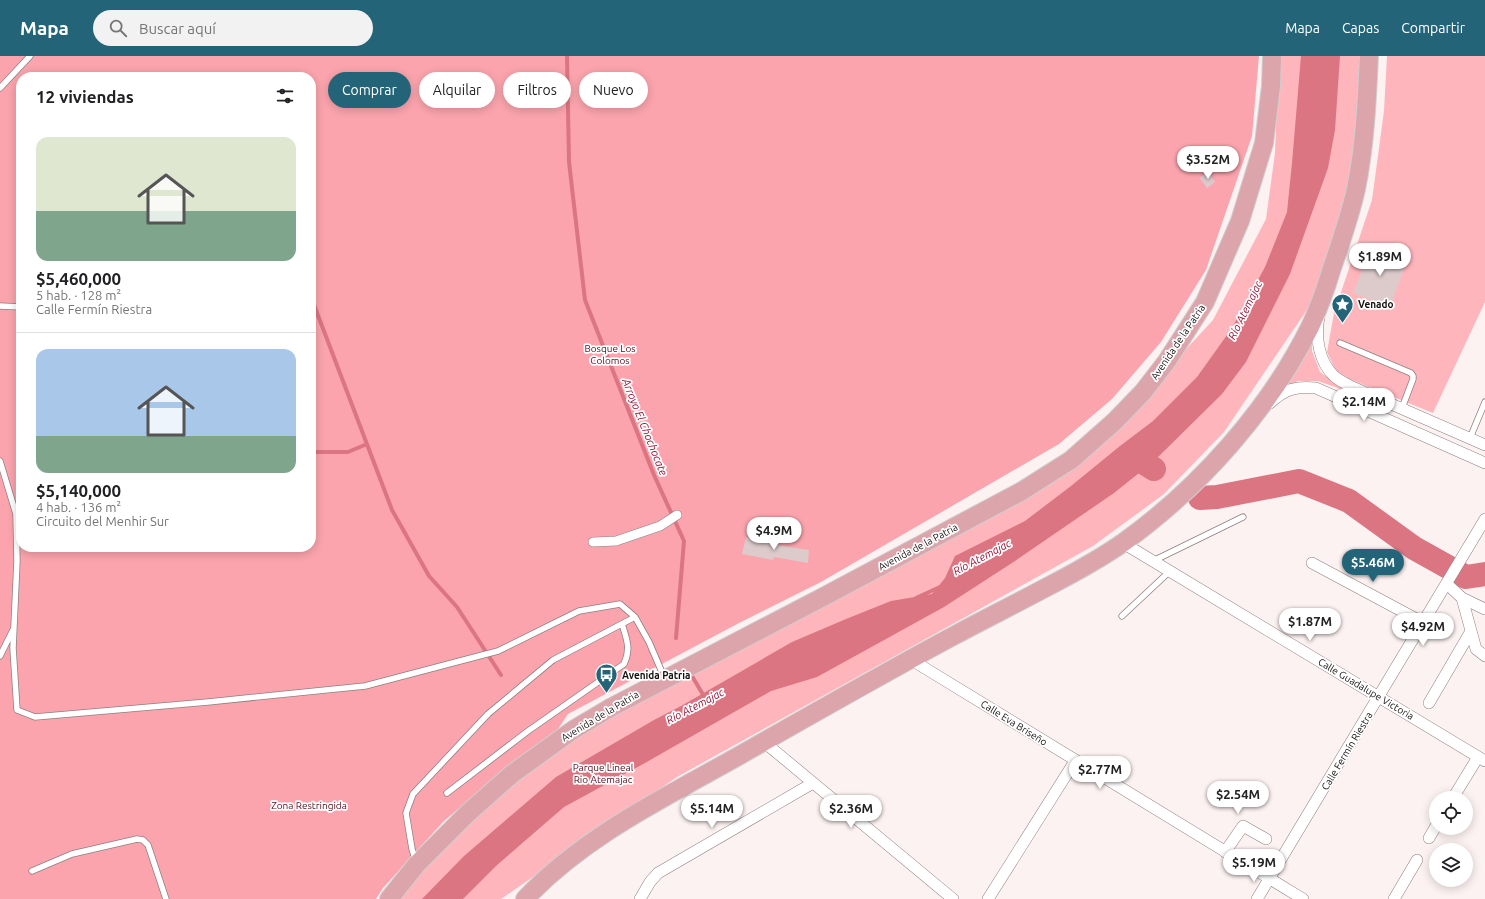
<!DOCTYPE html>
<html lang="es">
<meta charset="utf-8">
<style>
body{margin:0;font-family:Ubuntu,sans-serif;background:#f2f2f2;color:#202124;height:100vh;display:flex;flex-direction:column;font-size:15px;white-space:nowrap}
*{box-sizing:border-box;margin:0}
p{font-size:13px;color:#757577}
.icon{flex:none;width:22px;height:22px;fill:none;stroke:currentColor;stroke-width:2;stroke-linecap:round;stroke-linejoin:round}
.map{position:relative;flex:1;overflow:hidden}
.details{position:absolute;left:16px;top:16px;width:300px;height:480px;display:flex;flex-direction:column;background:#fff;border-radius:16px;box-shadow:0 2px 10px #0003}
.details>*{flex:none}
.banner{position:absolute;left:328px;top:16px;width:380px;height:36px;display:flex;gap:8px}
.controls{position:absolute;left:1429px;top:735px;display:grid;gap:8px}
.controls a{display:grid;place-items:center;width:44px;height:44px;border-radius:50%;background:#fff;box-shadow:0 2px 10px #0003;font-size:20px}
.price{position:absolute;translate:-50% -34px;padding:0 9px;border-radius:14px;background:#fff;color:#222;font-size:13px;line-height:26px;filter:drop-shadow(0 1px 2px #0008)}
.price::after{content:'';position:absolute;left:50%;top:24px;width:12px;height:9px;margin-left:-6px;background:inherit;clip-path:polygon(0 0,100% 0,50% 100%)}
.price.selected{background:#246479;color:#fff}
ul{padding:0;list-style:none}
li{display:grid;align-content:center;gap:8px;height:212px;padding:0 20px}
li+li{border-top:1px solid #e0e0e0}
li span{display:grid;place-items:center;height:124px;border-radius:12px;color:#555}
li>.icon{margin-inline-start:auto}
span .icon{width:72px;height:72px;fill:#fffc;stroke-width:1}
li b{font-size:17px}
h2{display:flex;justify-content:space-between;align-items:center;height:48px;padding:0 20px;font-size:17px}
.tag{padding:0 14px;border-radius:18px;background:#fff;box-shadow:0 2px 10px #0003;font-size:14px;line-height:36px}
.tag.selected{background:#246479;color:#fff}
header{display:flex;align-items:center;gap:24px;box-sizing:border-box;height:56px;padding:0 20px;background:#246479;color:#fff}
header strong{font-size:19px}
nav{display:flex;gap:22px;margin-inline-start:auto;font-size:14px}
.search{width:280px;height:36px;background:#f2f2f2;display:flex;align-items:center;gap:10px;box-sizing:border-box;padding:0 14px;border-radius:22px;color:#757577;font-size:15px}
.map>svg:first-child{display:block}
</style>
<header>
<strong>Mapa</strong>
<div class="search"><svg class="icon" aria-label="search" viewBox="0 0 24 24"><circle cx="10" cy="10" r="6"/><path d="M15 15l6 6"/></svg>Buscar aquí</div>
<nav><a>Mapa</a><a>Capas</a><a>Compartir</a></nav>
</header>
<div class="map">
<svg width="1485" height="843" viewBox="0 0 1485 843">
<rect width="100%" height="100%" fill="#fdf2f2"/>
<path fill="#feb5bb" d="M 1279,0 L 1364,0 L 1352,127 L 1313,245 L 1224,376 L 1164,438 L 1093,490 L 677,721 L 501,843 L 401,843 L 428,804 L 512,726 L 582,675 L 1106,380 L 1213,264 L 1266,163 L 1275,97 Z
M 1387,0 L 1485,0 L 1485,246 L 1433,357 L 1337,318 L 1327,296 L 1334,257 L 1372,144 L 1384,55 Z
M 1312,288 L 1312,295 L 1320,316 L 1346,335 L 1318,325 L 1298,325 L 1287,329 L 1301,307 Z"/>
<path fill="#fba4ad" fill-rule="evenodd" d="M 0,0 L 1259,0 L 1252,80 L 1206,214 L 1161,286 L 1112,343 L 1059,388 L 821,526 L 739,567 L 568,658 L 556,676 L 507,712 L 444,765 L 383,832 L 376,843 L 0,843 ZM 21,21 L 311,21 L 311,491 L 21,491 Z"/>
<path fill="#dc7582" d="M 1301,0 L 1340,0 L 1335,74 L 1328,112 L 1290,218 L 1246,306 L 1222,338 L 1154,405 L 1114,437 L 1015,505 L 944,551 L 817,621 L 771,635 L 645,707 L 564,751 L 496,810 L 463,843 L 422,843 L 464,800 L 556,721 L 654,664 L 681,650 L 792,586 L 846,563 L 891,545 L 932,538 L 945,522 L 955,500 L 1025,465 L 1071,430 L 1120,390 L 1153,365 L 1197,321 L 1232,272 L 1265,211 L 1287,156 L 1292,107 Z"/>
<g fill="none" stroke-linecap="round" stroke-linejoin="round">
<path stroke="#dc7582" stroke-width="4" d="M 567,0 L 569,106 L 585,244 L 654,419 L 684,485 L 676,582
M 311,241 L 392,454 L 429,520 L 457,551 L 501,619
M 311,394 L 316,396 L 348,396 L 367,388
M 916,542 L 940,531
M 692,620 L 705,642"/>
<path stroke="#dc7582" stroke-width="24" d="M 1138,403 L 1154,413
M 1200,442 L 1217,441 L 1299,425 L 1349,445 L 1414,492 L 1466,521 L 1485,518"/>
</g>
<path fill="#ddcbcc" d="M 1208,115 L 1215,126 L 1207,132 L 1200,122 Z
M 1371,191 L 1407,205 L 1390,251 L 1353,237 Z
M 746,481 L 777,487 L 777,489 L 809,494 L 808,507 L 774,501 L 773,504 L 742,498 Z"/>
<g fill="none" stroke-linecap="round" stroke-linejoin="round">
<defs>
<path id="service" d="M 0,32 L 30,0
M 0,250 L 21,251
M 1340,287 L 1411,317 L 1413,320 L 1413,323 L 1402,352
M 1470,382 L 1485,346
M 0,405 L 16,458 L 17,505 L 13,592 L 17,654 L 35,661 L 208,646 L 365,630 L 498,595 L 579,555 L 620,548 L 635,561
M 1153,505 L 1243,461
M 1122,560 L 1170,515
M 0,600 L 13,574
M 447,737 L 528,675 L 624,608 C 631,593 627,584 622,568
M 416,806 L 412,793 L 406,757 L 413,738 L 488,658 L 553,604 L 635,561 L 649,586 L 664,621
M 32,815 L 72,798 L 137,783 L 143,784 L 148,789 L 166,843"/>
<path id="pedestrian" d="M 593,486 L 616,485 L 660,470 L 677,459"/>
<path id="minor" d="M 1319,261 C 1315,281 1319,306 1334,320 C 1338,324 1345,327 1350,330 L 1485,389
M 1270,347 C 1285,333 1296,330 1316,332 L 1485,407
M 1123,487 L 1485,705
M 1312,507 L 1424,567
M 1447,528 L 1462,542 L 1485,553
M 1462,542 L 1476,593 L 1485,600
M 910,603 L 1303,843
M 1429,647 L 1471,575
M 764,686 L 953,843
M 1453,742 L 1478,701
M 1429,782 L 1436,770
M 1225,796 L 1243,770 L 1266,783
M 640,843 L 650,826 L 658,817 L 813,727
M 988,843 L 1075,705
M 1257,843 L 1485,463
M 1394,843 L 1417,804"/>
<path id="primary" d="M 389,843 L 417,808 L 468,757 L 512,718 L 573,674 L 610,652 L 823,541 L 1022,435 L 1071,404 L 1115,365 L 1143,336 L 1167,305 L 1205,246 L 1240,165 L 1264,87 L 1271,30 L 1272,0
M 525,843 C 583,781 662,743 735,702 C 809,660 882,618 957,578 C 987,562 1017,547 1047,531 C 1074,517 1100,503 1124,486 C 1199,432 1269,354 1310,271 C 1319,252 1326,232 1332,212 C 1341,186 1350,160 1356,133 C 1365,89 1367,44 1369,0"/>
</defs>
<use href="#service" stroke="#8f7e7f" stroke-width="7"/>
<use href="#pedestrian" stroke="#8f7e7f" stroke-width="10"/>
<use href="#minor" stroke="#8f7e7f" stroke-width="12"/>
<use href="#primary" stroke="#d0cfcf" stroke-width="20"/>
<use href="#service" stroke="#fff" stroke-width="5.5"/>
<use href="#pedestrian" stroke="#fff" stroke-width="9"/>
<use href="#minor" stroke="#fff" stroke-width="11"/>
<use href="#primary" stroke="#dca4ab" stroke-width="18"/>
</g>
<defs>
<symbol id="sight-pin" viewBox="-11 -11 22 30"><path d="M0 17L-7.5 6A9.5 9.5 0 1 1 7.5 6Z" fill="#246479" stroke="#fff"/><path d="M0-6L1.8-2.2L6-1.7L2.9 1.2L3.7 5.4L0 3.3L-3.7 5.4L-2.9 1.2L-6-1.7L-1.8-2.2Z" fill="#fff"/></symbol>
<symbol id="bus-pin" viewBox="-11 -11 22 30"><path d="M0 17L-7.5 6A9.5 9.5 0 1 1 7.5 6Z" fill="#246479" stroke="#fff"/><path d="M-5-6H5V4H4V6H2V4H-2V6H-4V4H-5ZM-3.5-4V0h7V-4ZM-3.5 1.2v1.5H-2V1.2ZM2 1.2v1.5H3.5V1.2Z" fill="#fff"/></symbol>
</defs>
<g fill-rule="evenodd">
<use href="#sight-pin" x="1330" y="236" width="25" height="34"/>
<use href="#bus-pin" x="594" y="606" width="25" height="34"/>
</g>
<g text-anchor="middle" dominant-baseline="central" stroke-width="3.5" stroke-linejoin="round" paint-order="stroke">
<g font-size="10" font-weight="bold" fill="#161010" stroke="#fff" text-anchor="start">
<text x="1358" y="248">Venado</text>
<text x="622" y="619">Avenida Patria</text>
</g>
<g font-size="10" fill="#161010" stroke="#fff">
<text transform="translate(1178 286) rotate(-56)">Avenida de la Patria</text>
<text transform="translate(918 491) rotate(-28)">Avenida de la Patria</text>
<text transform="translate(1366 633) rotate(31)">Calle Guadalupe Victoria</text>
<text transform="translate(600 660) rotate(-31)">Avenida de la Patria</text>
<text transform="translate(1014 667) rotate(32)">Calle Eva Briseño</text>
<text transform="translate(1347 695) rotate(-59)">Calle Fermín Riestra</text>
</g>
<g font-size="10" fill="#500e1d" stroke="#fff">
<text x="610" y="292">Bosque Los<tspan x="610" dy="12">Colomos</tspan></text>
<text x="603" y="711">Parque Lineal<tspan x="603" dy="12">Rio Atemajac</tspan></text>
<text x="309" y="749">Zona Restringida</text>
</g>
<g font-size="11" font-style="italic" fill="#931436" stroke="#fff">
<text transform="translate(1245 254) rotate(-64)">Río Atemajac</text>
<text transform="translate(645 371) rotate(68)">Arroyo El Chochocate</text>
<text transform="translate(982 501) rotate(-28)">Río Atemajac</text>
<text transform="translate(695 650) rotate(-28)">Río Atemajac</text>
</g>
</g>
</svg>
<div class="controls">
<a><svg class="icon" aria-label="locate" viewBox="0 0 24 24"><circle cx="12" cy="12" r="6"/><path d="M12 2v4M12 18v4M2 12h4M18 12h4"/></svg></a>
<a><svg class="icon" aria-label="layers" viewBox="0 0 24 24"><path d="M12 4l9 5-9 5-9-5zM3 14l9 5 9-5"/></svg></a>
</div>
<b class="price" style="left:1208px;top:124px">$3.52M</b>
<b class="price" style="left:1380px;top:221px">$1.89M</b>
<b class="price" style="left:1364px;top:366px">$2.14M</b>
<b class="price" style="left:774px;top:495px">$4.9M</b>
<b class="price selected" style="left:1373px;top:527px">$5.46M</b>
<b class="price" style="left:1310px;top:586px">$1.87M</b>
<b class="price" style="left:1423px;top:591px">$4.92M</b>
<b class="price" style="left:1100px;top:734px">$2.77M</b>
<b class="price" style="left:1238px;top:759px">$2.54M</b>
<b class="price" style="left:712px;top:773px">$5.14M</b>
<b class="price" style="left:851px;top:773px">$2.36M</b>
<b class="price" style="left:1254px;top:827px">$5.19M</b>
<div class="banner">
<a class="tag selected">Comprar</a>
<a class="tag">Alquilar</a>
<a class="tag">Filtros</a>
<a class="tag">Nuevo</a>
</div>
<section class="details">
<h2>12 viviendas<svg class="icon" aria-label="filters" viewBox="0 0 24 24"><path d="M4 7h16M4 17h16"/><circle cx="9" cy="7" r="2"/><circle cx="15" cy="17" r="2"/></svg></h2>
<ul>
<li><span style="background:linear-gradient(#dfe7d0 60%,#7fa58c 0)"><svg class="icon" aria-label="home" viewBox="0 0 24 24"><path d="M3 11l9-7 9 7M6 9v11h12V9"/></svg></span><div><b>$5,460,000</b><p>5 hab. · 128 m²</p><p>Calle Fermín Riestra</p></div></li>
<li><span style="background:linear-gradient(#a9c7e8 70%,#7fa58c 0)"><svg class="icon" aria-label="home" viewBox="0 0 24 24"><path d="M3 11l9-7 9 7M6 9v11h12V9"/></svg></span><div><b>$5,140,000</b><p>4 hab. · 136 m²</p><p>Circuito del Menhir Sur</p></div></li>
</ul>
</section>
</div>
